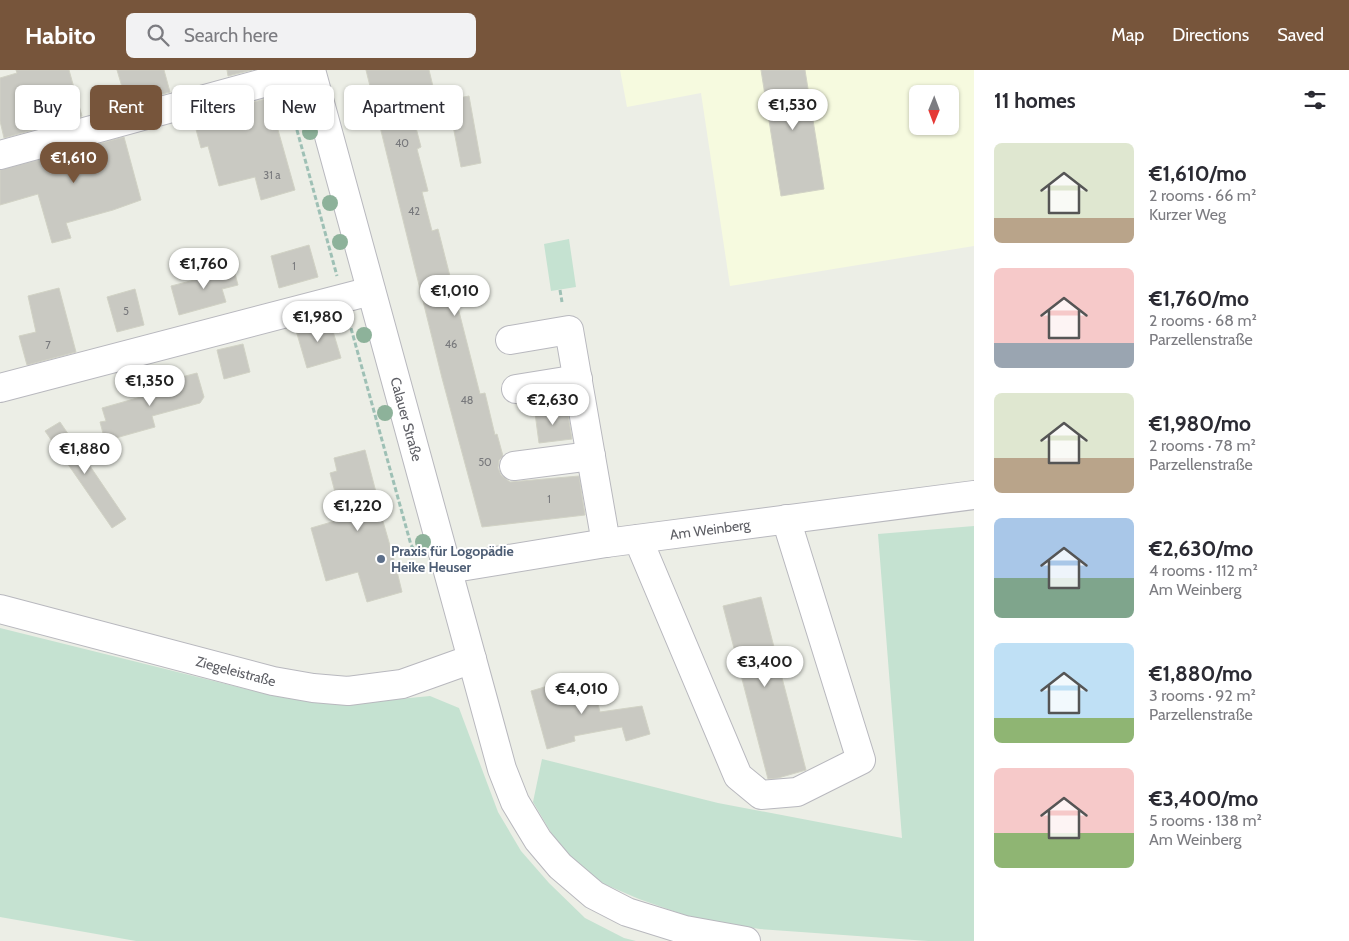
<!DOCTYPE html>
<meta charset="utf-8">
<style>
body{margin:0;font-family:Cabin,sans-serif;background:#f2f2f3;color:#2b2b33;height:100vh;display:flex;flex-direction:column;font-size:19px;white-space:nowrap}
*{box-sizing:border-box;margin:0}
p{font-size:16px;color:#7c7c81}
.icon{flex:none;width:28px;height:28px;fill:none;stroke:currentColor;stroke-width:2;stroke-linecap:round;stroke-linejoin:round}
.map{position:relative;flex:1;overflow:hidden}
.drawer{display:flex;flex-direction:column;background:#fff;width:375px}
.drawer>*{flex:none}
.hud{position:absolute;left:15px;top:15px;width:475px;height:45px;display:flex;gap:10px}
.needle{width:32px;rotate:181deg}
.controls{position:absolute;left:909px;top:15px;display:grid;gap:10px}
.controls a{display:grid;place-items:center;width:50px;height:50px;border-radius:8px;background:#fff;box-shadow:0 1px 4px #0004;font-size:25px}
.price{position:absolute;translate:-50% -42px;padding:0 11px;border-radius:18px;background:#fff;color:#222;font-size:16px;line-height:32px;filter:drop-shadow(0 1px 2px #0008)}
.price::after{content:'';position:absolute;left:50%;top:30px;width:15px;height:11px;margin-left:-8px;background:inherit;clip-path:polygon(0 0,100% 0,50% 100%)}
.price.selected{background:#77553b;color:#fff}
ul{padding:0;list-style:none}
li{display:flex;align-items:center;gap:15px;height:125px;padding:0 20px}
li span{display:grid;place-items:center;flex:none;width:140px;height:100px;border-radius:8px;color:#555}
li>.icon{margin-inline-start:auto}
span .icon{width:60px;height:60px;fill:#fffc;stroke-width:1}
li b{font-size:21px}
h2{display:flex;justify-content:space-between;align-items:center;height:60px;padding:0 20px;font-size:21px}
.chip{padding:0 18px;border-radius:8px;background:#fff;box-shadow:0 1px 4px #0004;font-size:18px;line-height:45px}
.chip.selected{background:#77553b;color:#fff}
header{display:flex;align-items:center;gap:30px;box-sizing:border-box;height:70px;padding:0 25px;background:#77553b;color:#fff}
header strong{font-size:24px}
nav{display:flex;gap:28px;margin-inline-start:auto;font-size:18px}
.search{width:350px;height:45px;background:#f2f2f3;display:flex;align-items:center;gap:12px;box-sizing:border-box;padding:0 18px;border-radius:8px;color:#7c7c81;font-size:19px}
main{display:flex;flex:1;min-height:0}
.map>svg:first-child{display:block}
</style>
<header>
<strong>Habito</strong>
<div class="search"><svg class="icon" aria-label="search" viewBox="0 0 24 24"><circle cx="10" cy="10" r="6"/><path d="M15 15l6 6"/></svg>Search here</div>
<nav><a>Map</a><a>Directions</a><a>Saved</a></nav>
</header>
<main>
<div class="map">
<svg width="974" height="871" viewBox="0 0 974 871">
<rect width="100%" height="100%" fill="#eceee6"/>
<path fill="#f6fadf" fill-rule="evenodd" d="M 620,0 L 974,0 L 974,176 L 730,216 L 701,23 L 627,37 ZM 918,24 L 950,24 L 950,56 L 918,56 Z"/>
<path fill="#c5e2d1" d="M 569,169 L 576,217 L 551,221 L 544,174 Z
M 974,456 L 974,871 L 928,871 L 760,859 L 696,849 L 639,829 L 604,814 L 573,790 L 553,766 L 533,732 L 542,689 L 718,733 L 902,768 L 878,464 Z
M 0,558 L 262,623 L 348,634 L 430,626 L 459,638 L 498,742 L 521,781 L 549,813 L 585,848 L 624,868 L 636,871 L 136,871 L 0,847 Z"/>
<path fill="#c9c9c2" stroke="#d1d2c5" d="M 16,0 L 69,0 L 82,46 L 4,68 L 0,51 L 0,8 L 17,3 Z
M 117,0 L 164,0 L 170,22 L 127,34 Z
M 227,0 L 252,0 L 228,6 Z
M 366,0 L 429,0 L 440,45 L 414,50 L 421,77 L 417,79 L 428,121 L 422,122 L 432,161 L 438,159 L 480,324 L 485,323 L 495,365 L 497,364 L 503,386 L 499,390 L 498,398 L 501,405 L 510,412 L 579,406 L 585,445 L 482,457 L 442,308 Z
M 761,0 L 805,0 L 824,119 L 781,126 Z
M 469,26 L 481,93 L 461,97 L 448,30 Z
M 269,28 L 295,120 L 261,130 L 255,107 L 219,116 L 208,76 L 201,78 L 193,48 Z
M 124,67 L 141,130 L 113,140 L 66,153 L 71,168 L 52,173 L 38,124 L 0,135 L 0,100 Z
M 309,175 L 318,207 L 279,218 L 271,186 Z
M 232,192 L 238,215 L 222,219 L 226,232 L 179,245 L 171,216 L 218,204 L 219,207 L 216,197 Z
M 59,218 L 76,282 L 27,295 L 19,266 L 36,262 L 28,226 Z
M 135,219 L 144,255 L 117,262 L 107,227 Z
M 329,248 L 341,288 L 307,298 L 295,257 Z
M 243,274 L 250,302 L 224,309 L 217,280 Z
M 197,303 L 204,327 L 200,333 L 152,346 L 155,357 L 105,371 L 100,352 L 106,351 L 102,338 L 169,319 L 166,311 Z
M 567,339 L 572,369 L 539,373 L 535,343 Z
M 60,352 L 126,449 L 112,458 L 45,361 Z
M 365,380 L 377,426 L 376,427 L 395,493 L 402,522 L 367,532 L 358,502 L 326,511 L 311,458 L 342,449 L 330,403 L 337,401 L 334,388 Z
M 761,527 L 806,700 L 778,708 L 768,709 L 723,536 Z
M 568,610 L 572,624 L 594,618 L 600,642 L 642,636 L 650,664 L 626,671 L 622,657 L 574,666 L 575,671 L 547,679 L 531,621 Z"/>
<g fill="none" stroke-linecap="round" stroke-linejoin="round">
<defs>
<g id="minor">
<path id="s1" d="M 311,0 L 502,699 L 515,732 L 538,770 L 560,796 L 594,825 L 627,842 L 685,860 L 746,871"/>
<path d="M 0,85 L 311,0"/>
<path d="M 510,270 L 569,260 L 606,473"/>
<path d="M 0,318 L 371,221"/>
<path d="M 516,319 L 578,309"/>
<path d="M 514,396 L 591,386"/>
<path d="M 638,469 L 738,706 L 761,725 L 797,722 L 861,690 L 786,449"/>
<path id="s2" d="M 448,499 L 606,473 L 974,425"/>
<path id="s3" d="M 0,539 L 273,611 L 313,618 L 348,621 L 402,614 L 472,589"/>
</g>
</defs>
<use href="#minor" stroke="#b8b8be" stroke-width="30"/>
<path stroke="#9ec0b5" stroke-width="3" stroke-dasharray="5 2.5" stroke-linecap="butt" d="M 289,31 L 337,206
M 560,220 L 562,232
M 349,251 L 411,475 L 416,482"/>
<use href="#minor" stroke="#fff" stroke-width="28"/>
</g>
<g fill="#8db29a">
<circle cx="310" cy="62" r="8"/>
<circle cx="330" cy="133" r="8"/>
<circle cx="340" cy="172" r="8"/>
<circle cx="364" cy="265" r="8"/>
<circle cx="385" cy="343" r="8"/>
<circle cx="423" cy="472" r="8"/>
</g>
<circle fill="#5c6f8a" stroke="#fff" stroke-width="2" cx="381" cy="489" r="5"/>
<g text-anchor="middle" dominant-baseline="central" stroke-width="4" stroke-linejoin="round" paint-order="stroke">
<g font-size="11" fill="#78797c">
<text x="402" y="73">40</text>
<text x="272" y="105">31 a</text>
<text x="414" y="141">42</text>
<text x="294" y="196">1</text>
<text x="126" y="241">5</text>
<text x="451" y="274">46</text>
<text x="48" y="275">7</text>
<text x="467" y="330">48</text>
<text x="485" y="392">50</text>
<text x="549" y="429">1</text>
</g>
<g font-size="14" fill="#5d5e64" stroke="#fff">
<text stroke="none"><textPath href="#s1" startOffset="362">Calauer Straße</textPath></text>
<text stroke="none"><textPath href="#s2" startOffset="265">Am Weinberg</textPath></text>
<text stroke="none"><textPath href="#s3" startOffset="244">Ziegeleistraße</textPath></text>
</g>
<g font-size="14" font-weight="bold" fill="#4e5e75" stroke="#fff" text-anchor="start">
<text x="391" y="481">Praxis für Logopädie<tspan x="391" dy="16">Heike Heuser</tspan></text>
</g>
</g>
</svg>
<div class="controls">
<a><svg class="needle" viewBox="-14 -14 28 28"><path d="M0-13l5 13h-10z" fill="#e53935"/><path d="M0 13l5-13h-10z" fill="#7c7c81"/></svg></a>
</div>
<b class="price" style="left:793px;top:61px">€1,530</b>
<b class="price selected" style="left:74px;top:114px">€1,610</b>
<b class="price" style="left:204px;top:220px">€1,760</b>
<b class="price" style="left:455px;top:247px">€1,010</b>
<b class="price" style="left:318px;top:273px">€1,980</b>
<b class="price" style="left:150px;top:337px">€1,350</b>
<b class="price" style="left:553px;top:356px">€2,630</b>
<b class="price" style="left:85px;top:405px">€1,880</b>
<b class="price" style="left:358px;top:462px">€1,220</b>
<b class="price" style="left:765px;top:618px">€3,400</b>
<b class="price" style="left:582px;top:645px">€4,010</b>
<div class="hud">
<a class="chip">Buy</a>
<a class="chip selected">Rent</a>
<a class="chip">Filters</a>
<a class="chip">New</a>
<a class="chip">Apartment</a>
</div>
</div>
<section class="drawer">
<h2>11 homes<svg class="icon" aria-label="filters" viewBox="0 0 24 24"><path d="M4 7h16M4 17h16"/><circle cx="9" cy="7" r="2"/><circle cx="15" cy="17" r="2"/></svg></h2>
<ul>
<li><span style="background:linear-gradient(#dfe7d0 75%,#b9a48a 0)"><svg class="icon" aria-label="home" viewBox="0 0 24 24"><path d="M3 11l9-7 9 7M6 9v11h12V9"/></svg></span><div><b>€1,610/mo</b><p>2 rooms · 66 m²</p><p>Kurzer Weg</p></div></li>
<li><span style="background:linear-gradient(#f6c9c9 75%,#9aa5b1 0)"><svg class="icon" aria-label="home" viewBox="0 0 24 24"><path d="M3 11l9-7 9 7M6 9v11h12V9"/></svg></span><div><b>€1,760/mo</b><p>2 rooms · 68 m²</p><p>Parzellenstraße</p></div></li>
<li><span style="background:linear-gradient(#dfe7d0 65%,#b9a48a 0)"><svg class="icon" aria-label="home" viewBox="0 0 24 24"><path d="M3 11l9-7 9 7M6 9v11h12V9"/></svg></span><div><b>€1,980/mo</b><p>2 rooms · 78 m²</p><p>Parzellenstraße</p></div></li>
<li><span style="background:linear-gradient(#a9c7e8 60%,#7fa58c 0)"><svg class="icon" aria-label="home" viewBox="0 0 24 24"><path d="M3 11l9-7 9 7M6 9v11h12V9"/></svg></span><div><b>€2,630/mo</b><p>4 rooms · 112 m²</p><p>Am Weinberg</p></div></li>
<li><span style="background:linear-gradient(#bfe0f5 75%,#8fb573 0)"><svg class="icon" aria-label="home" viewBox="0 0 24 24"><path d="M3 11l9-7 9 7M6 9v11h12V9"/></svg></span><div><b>€1,880/mo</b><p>3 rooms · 92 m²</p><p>Parzellenstraße</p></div></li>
<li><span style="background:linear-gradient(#f6c9c9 65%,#8fb573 0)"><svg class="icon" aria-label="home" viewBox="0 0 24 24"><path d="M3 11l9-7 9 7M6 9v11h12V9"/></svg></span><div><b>€3,400/mo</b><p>5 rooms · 138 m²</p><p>Am Weinberg</p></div></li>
</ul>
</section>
</main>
